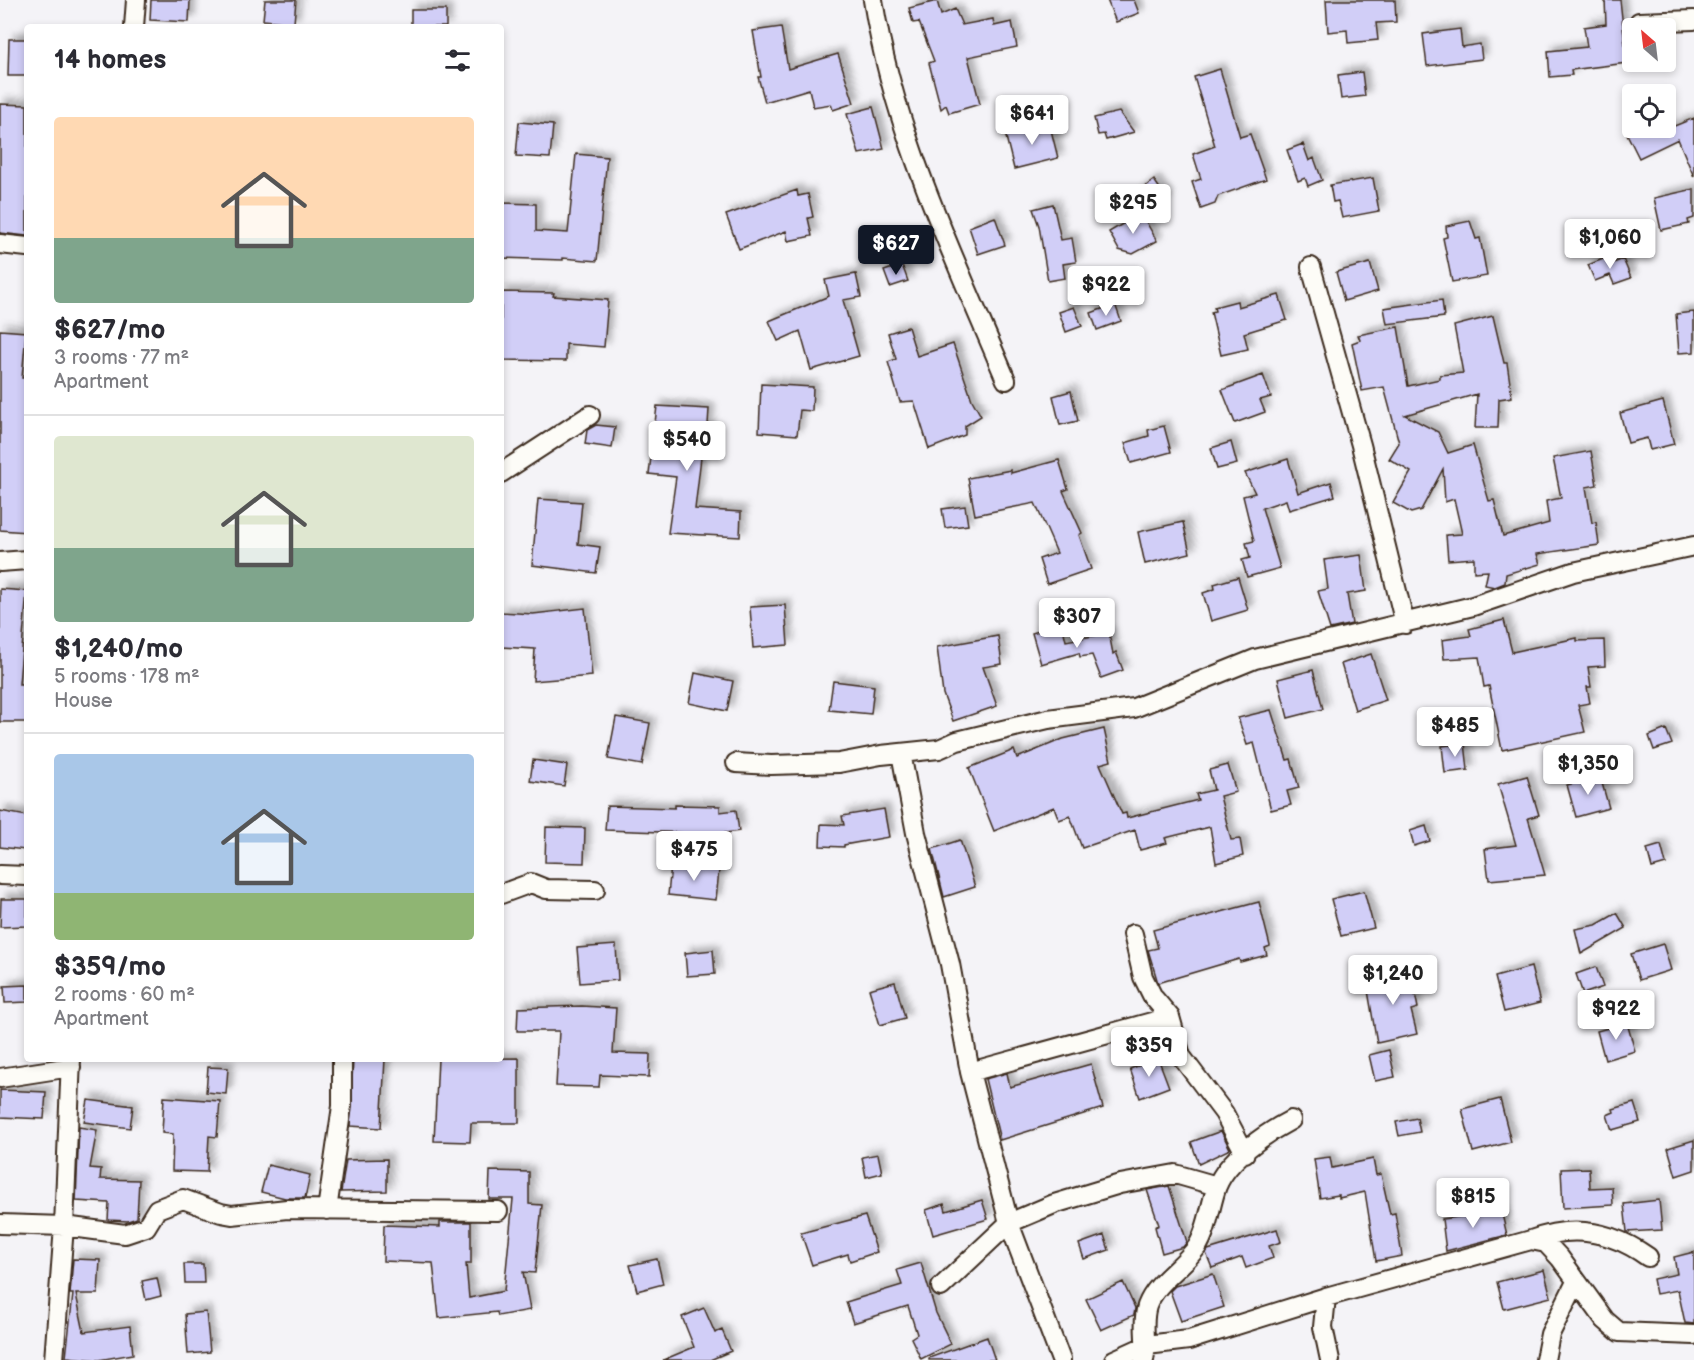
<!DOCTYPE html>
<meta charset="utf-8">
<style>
body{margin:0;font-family:"Balsamiq Sans",sans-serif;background:#f7f7f7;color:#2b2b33;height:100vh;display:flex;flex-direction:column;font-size:22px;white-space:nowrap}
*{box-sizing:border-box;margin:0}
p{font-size:20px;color:#7c7c81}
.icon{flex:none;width:33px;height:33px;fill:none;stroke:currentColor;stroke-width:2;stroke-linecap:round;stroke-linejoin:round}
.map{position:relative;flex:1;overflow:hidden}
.details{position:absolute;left:24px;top:24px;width:480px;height:1038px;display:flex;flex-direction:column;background:#fff;border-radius:6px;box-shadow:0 3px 9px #0003}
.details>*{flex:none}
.needle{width:39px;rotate:332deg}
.fabs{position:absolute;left:1622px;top:18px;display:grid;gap:12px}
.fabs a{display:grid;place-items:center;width:54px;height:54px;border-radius:6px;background:#fff;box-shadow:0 3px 9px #0003;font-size:30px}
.price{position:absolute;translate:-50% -51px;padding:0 14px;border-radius:6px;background:#fff;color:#222;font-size:20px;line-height:39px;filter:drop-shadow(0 2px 3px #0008)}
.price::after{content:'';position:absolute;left:50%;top:36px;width:18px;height:14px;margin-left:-9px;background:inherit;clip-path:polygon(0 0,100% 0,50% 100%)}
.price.current{background:#111827;color:#fff}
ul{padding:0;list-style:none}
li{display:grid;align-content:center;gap:12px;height:318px;padding:0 30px}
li+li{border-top:2px solid #e1e1e2}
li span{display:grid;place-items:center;height:186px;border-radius:6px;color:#555}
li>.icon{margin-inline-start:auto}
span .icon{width:108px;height:108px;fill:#fffc;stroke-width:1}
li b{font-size:26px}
h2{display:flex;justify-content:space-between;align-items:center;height:72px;padding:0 30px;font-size:26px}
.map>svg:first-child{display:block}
</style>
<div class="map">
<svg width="1694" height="1360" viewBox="0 0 1694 1360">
<defs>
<filter id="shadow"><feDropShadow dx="5.5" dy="-5.5" stdDeviation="3" flood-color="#0004"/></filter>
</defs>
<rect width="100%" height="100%" fill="#f4f3f7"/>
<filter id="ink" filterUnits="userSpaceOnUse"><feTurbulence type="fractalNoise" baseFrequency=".0167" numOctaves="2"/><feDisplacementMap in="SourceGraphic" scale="12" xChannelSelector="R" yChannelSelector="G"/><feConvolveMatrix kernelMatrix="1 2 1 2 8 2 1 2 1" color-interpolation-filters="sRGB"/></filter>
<g filter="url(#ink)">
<path fill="#d1cef7" stroke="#3b2a1e" stroke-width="1.5" filter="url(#shadow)" d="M 151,0 L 190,0 L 189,22 L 150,20 Z
M 265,0 L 296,0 L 294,23 L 263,20 Z
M 1107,0 L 1134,0 L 1139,13 L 1116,22 Z
M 1326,0 L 1395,0 L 1396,22 L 1376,23 L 1378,40 L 1348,43 L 1347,30 L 1328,32 Z
M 1605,0 L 1620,0 L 1627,63 L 1571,70 L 1572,75 L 1550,77 L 1548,51 L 1587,47 L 1584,27 L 1606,24 Z
M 937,1 L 941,15 L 955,9 L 962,25 L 993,19 L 994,26 L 1012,22 L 1017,47 L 968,57 L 980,104 L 949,113 L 946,105 L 941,109 L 929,63 L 934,61 L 919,22 L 913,23 L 909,8 Z
M 411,10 L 446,10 L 446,27 L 411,27 Z
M 781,27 L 788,69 L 838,54 L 854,103 L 833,110 L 831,104 L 813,107 L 809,89 L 765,102 L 758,77 L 761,77 L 753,31 Z
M 1460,29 L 1462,47 L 1480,44 L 1482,59 L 1427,66 L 1423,34 Z
M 9,39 L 27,39 L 27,76 L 8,76 Z
M 1220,69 L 1240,137 L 1250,134 L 1266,179 L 1218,196 L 1215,204 L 1201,209 L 1192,182 L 1201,179 L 1193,154 L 1215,146 L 1194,77 Z
M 1362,72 L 1365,96 L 1341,99 L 1338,75 Z
M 0,104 L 27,105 L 27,236 L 0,233 Z
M 873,107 L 884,149 L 859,154 L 847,114 Z
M 1119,112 L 1134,132 L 1106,140 L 1104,134 L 1098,135 L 1094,118 Z
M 1694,118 L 1694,177 L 1678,139 L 1639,158 L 1624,128 L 1655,128 L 1657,133 Z
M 519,122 L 553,125 L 550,158 L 516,156 Z
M 1049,122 L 1058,158 L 1014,169 L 1005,133 Z
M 1303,144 L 1309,161 L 1314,158 L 1322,180 L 1308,186 L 1305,178 L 1298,181 L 1287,150 Z
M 576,154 L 607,157 L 597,261 L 563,258 L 563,260 L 501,258 L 501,203 L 536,204 L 536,231 L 568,233 Z
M 1373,178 L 1379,211 L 1342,218 L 1338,201 L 1333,202 L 1330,185 Z
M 1154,180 L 1167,199 L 1158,206 L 1145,206 L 1137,193 Z
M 1694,189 L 1694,218 L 1688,220 L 1689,224 L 1661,230 L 1654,198 Z
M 797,190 L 798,196 L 808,194 L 813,217 L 808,218 L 812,236 L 788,241 L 786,231 L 739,249 L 726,215 Z
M 1053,204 L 1061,240 L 1072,238 L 1076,262 L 1063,264 L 1065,278 L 1048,281 L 1039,226 L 1033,209 Z
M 1141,213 L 1157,241 L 1133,254 L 1119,250 L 1109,232 Z
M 995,217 L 1005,245 L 978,254 L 969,227 Z
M 1470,221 L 1476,239 L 1480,238 L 1487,276 L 1452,282 L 1443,238 L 1447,237 L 1446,226 Z
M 1608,257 L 1611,264 L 1623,259 L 1631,278 L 1614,284 L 1610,275 L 1595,281 L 1588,265 Z
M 1370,263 L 1378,291 L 1344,301 L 1336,272 Z
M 902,265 L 908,281 L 890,287 L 884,271 Z
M 856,274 L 861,297 L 843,300 L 859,356 L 811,370 L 800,331 L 778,341 L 769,321 L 829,296 L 825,280 Z
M 501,292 L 554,293 L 553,296 L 608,300 L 604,347 L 566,344 L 566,361 L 501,360 Z
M 1279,295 L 1287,320 L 1244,333 L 1248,349 L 1221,355 L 1211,312 L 1215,311 L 1214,307 L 1237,301 L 1238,307 Z
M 1442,300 L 1444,317 L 1387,324 L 1384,308 Z
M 1115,304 L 1121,321 L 1097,330 L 1091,313 Z
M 1074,307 L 1082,326 L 1066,332 L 1059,312 Z
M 1694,312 L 1694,352 L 1679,353 L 1676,314 Z
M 1493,316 L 1504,363 L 1507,363 L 1512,397 L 1499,399 L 1498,428 L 1475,428 L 1477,394 L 1405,415 L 1438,432 L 1448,453 L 1473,445 L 1489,501 L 1494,500 L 1503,536 L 1549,523 L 1546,501 L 1561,498 L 1553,458 L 1591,451 L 1597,485 L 1586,487 L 1592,523 L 1596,522 L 1599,545 L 1537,554 L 1540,564 L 1506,574 L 1505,583 L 1495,587 L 1485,585 L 1488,571 L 1474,572 L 1474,558 L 1448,560 L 1446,535 L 1462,534 L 1454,499 L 1445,502 L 1443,469 L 1421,510 L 1411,513 L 1393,503 L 1411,472 L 1389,459 L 1399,443 L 1384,387 L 1362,391 L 1352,343 L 1360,340 L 1358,335 L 1398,327 L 1408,386 L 1440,379 L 1440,375 L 1463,373 L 1454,326 Z
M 908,327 L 917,356 L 953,344 L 972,400 L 981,416 L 965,426 L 965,435 L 929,449 L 914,401 L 900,402 L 888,362 L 896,359 L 888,333 Z
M 0,330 L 26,332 L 22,378 L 27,378 L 27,532 L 0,530 Z
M 1263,375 L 1271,397 L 1260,400 L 1265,412 L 1235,423 L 1222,390 Z
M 761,384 L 813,387 L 812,411 L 800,410 L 797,435 L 759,432 Z
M 1071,391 L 1078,421 L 1060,425 L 1053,396 Z
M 1663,401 L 1674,444 L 1650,450 L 1647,438 L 1628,443 L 1620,413 Z
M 657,406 L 709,409 L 707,440 L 703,440 L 695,509 L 741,512 L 740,537 L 668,533 L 676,477 L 649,474 Z
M 596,425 L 615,427 L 612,448 L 585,444 L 587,430 Z
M 1164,426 L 1171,452 L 1131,463 L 1125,443 L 1149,436 L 1148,430 Z
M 1231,442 L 1237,464 L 1217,469 L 1211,448 Z
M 1288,459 L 1298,493 L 1331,482 L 1335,496 L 1289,510 L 1286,500 L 1262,508 L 1280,568 L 1247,577 L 1242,560 L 1250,558 L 1246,543 L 1254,541 L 1243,496 L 1255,493 L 1245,473 Z
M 1059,460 L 1068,489 L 1063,491 L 1082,533 L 1079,535 L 1091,569 L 1047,584 L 1039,559 L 1057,553 L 1035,503 L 975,515 L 968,478 L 1011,470 L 1011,473 Z
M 538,499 L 582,502 L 578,544 L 600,547 L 596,573 L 532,565 Z
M 965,506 L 968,525 L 945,528 L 942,509 Z
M 1183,522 L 1190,553 L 1145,564 L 1138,532 Z
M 1361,555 L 1366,591 L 1347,594 L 1352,624 L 1330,629 L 1318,591 L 1328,589 L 1324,560 Z
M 1238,577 L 1248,610 L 1211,621 L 1203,593 L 1215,589 L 1214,584 Z
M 0,589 L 27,591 L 19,684 L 27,684 L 27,722 L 0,722 Z
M 785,605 L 788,645 L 753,648 L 750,607 Z
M 585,608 L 592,676 L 533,681 L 535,649 L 501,647 L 501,612 L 533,614 Z
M 1504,620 L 1512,652 L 1577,638 L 1577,641 L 1604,640 L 1605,666 L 1588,667 L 1591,687 L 1587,687 L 1590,703 L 1578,705 L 1585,732 L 1502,750 L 1489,686 L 1484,687 L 1479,657 L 1444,659 L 1442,640 L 1471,636 L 1469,629 Z
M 1062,624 L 1066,641 L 1109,633 L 1113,654 L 1116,652 L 1123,670 L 1101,678 L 1092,655 L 1080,657 L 1079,653 L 1041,664 L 1032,633 Z
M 998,636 L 1002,664 L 983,667 L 997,706 L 953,721 L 943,694 L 937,647 Z
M 1371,654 L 1386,700 L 1355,710 L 1341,664 Z
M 1313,670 L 1323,709 L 1288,718 L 1278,679 Z
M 695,673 L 733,681 L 727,711 L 689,703 Z
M 833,681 L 874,686 L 871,714 L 829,710 Z
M 1271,710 L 1287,760 L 1291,759 L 1299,788 L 1287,791 L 1291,805 L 1271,810 L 1254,743 L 1247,745 L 1238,718 Z
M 616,717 L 650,723 L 642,765 L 608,759 Z
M 1104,729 L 1111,761 L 1100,764 L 1122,814 L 1126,813 L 1127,818 L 1198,800 L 1196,794 L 1214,790 L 1209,770 L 1228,765 L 1236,792 L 1220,796 L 1231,840 L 1240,839 L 1243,856 L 1216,863 L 1210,827 L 1165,838 L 1167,843 L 1140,850 L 1135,830 L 1082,848 L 1070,816 L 1059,820 L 1054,807 L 994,831 L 969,768 L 1014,750 L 1017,758 L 1063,739 Z
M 1666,729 L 1672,744 L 1654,750 L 1649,736 Z
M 1465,743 L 1468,770 L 1445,773 L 1442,746 Z
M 533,760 L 567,765 L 564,786 L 530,781 Z
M 1527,776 L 1539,815 L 1528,818 L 1545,875 L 1489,880 L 1485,849 L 1516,845 L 1498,784 Z
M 1600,776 L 1609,808 L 1576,817 L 1567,785 Z
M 675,805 L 720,806 L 720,812 L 736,810 L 739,831 L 719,834 L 605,830 L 607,806 L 675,808 Z
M 884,809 L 889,837 L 844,845 L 844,847 L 820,846 L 821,824 L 844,825 L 842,816 Z
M 0,811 L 27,816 L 25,850 L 0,847 Z
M 1426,826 L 1430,841 L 1414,846 L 1410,831 Z
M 546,827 L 585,828 L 584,863 L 545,862 Z
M 960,840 L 975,887 L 944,897 L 932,849 Z
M 1661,845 L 1666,864 L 1652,868 L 1647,849 Z
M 671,865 L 719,870 L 716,900 L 668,895 Z
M 1364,891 L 1374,928 L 1341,936 L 1331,899 Z
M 1,899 L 27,899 L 27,926 L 0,927 Z
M 1259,902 L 1270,946 L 1265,948 L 1267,955 L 1240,962 L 1239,959 L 1158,983 L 1148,950 L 1158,948 L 1153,930 Z
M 1617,913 L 1626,928 L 1581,954 L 1575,929 L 1596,925 Z
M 1663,944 L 1671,970 L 1639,980 L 1631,954 Z
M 616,945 L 618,980 L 580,983 L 577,948 Z
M 713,950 L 715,974 L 687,976 L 685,953 Z
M 1531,967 L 1540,1003 L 1504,1012 L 1495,977 Z
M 1596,967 L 1603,987 L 1583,994 L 1576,974 Z
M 1410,970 L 1418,1008 L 1411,1010 L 1417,1034 L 1377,1043 L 1366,979 Z
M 895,982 L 905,1018 L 880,1025 L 869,989 Z
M 27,985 L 27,1002 L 5,1003 L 4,986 Z
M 582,1006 L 616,1008 L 613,1053 L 650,1054 L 649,1077 L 600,1075 L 599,1087 L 556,1086 L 559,1031 L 517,1031 L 518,1008 Z
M 1627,1023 L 1635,1051 L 1605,1060 L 1597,1031 Z
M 1389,1050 L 1395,1077 L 1375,1081 L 1369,1055 Z
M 519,1058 L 519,1123 L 471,1123 L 470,1142 L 434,1141 L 438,1059 Z
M 1158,1058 L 1169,1087 L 1140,1098 L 1130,1069 Z
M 353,1059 L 385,1059 L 381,1128 L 350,1126 Z
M 1091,1064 L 1103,1108 L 1000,1140 L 985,1079 L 1007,1073 L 1010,1087 Z
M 208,1067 L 228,1068 L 226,1094 L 206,1092 Z
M 0,1090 L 46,1092 L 44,1119 L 0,1117 Z
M 164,1097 L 220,1101 L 217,1137 L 209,1136 L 207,1172 L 172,1171 L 173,1134 L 162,1133 Z
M 1500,1099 L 1511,1142 L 1473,1152 L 1462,1109 Z
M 88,1100 L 133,1106 L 130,1128 L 84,1122 Z
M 1634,1103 L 1640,1122 L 1612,1130 L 1607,1115 L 1614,1112 L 1613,1109 Z
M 1417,1118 L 1420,1132 L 1399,1136 L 1396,1122 Z
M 79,1127 L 97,1130 L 90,1168 L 101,1169 L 100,1179 L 139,1180 L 137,1218 L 128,1221 L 108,1220 L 109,1203 L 76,1201 Z
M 1221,1131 L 1230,1149 L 1199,1164 L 1191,1142 Z
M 1694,1140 L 1694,1170 L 1676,1176 L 1668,1148 Z
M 878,1154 L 882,1173 L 866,1177 L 862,1157 Z
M 1330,1157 L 1332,1168 L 1373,1159 L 1376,1175 L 1381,1174 L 1390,1214 L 1395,1213 L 1402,1256 L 1376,1261 L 1365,1192 L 1339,1198 L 1339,1195 L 1320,1198 L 1314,1159 Z
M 387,1159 L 387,1191 L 341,1192 L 346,1160 Z
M 268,1165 L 310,1175 L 305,1198 L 285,1198 L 261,1192 Z
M 1589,1168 L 1590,1188 L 1612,1187 L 1613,1205 L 1563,1208 L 1561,1169 Z
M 490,1171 L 529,1172 L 529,1204 L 542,1205 L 535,1273 L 523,1272 L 530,1310 L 498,1316 L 497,1312 L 439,1318 L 433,1263 L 383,1261 L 384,1225 L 440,1227 L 440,1222 L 471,1222 L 471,1264 L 466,1264 L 469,1298 L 504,1291 L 513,1199 L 489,1199 Z
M 1169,1186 L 1187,1242 L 1183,1247 L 1162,1253 L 1155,1227 L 1159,1225 L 1147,1190 Z
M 982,1200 L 988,1219 L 933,1235 L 926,1210 L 944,1204 L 946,1211 Z
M 1659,1200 L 1662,1230 L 1627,1232 L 1624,1204 Z
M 1500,1206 L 1507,1235 L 1446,1251 L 1442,1219 L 1474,1215 Z
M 865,1216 L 877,1252 L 850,1261 L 848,1254 L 812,1265 L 801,1233 Z
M 1277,1229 L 1281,1242 L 1269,1246 L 1273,1258 L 1246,1268 L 1242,1257 L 1212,1268 L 1206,1253 L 1208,1250 Z
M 1104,1235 L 1109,1250 L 1084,1259 L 1079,1244 Z
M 1694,1252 L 1694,1324 L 1685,1323 L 1678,1290 L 1656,1294 L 1653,1279 L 1677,1274 L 1674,1257 Z
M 73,1259 L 100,1260 L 98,1294 L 76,1294 L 84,1332 L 130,1326 L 133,1354 L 99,1360 L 66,1357 L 73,1294 L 70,1294 Z
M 657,1259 L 663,1284 L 637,1291 L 630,1265 Z
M 921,1263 L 936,1313 L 951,1344 L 921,1359 L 911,1338 L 917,1334 L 908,1306 L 853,1323 L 846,1302 L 902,1285 L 897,1270 Z
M 184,1264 L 203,1264 L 204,1283 L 185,1283 Z
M 1544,1270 L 1551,1297 L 1504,1309 L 1497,1282 Z
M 1213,1274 L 1224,1307 L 1181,1321 L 1170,1291 L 1175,1286 Z
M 157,1278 L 161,1296 L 146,1300 L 142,1281 Z
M 1123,1282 L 1135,1308 L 1134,1315 L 1101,1330 L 1086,1299 Z
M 704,1308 L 715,1333 L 722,1330 L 731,1351 L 710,1360 L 663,1360 L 694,1347 L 682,1317 Z
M 206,1312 L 210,1352 L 188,1354 L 185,1314 Z
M 987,1337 L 995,1360 L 929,1360 L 929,1358 Z"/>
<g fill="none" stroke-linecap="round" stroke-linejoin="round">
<defs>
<path id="minor" d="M 873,0 C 894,134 954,256 1006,380
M 1639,22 L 1694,20
M 134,27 L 136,0
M 0,244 L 27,247
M 1311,267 L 1361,445 L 1405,624
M 501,473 L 590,415
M 0,562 L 27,560
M 901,753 L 916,833 L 950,964 L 970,1072 L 1009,1223 L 1061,1360
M 736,763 L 771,765 L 839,763 L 881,755 L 939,749 L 957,741 L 1048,719 L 1134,708 L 1255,659 L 1473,606 L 1573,572 L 1694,546
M 0,875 L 27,876
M 501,894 L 531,883 L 546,889 L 595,890
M 1133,934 L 1143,977 L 1153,997 L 1170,1017 L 1181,1056 L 1224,1113 L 1245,1153
M 970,1072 L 1170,1017
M 0,1078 L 71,1067
M 327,1210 L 342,1106 L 342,1059
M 0,1224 L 64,1226 L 125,1234 L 146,1227 L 157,1209 L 183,1199 L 221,1213 L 232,1215 L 287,1209 L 498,1211
M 1531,1240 C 1573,1224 1612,1231 1648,1257
M 941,1287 L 1009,1223 L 1054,1204 L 1120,1184 L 1175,1174 L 1217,1186
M 1326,1297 L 1323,1327 L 1330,1360
M 54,1360 L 64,1226 L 71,1059
M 1114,1360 L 1147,1345 L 1189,1340 L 1326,1297 L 1531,1240 L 1546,1243 L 1560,1258 L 1605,1320 L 1619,1332 L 1694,1335
M 1144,1360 C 1148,1342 1141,1325 1147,1306 C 1156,1282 1183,1267 1197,1247 C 1208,1230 1210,1205 1217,1186 C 1228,1159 1266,1133 1291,1120
M 1545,1360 L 1550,1334 L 1576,1282"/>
</defs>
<use href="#minor" stroke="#3b2a1e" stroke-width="22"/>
<use href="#minor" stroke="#fdfcf7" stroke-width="18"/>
</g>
</g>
</svg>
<div class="fabs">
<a><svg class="needle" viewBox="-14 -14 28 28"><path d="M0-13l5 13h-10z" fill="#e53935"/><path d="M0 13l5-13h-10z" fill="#7c7c81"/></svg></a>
<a><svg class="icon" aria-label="locate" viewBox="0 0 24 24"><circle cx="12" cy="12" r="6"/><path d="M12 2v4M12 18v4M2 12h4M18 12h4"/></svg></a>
</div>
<b class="price" style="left:1032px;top:146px">$641</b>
<b class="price" style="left:1133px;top:235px">$295</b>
<b class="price" style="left:1610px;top:270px">$1,060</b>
<b class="price current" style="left:896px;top:276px">$627</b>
<b class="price" style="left:1106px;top:317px">$922</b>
<b class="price" style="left:687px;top:472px">$540</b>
<b class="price" style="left:1077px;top:649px">$307</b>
<b class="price" style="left:1455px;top:758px">$485</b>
<b class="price" style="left:1588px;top:796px">$1,350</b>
<b class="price" style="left:694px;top:882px">$475</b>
<b class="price" style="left:1393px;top:1006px">$1,240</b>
<b class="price" style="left:1616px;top:1041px">$922</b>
<b class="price" style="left:1149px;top:1078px">$359</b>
<b class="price" style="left:1473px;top:1229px">$815</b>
<section class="details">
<h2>14 homes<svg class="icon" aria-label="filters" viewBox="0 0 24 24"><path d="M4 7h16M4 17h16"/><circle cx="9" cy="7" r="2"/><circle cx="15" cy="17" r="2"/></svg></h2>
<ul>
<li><span style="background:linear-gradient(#ffd9b3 65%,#7fa58c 0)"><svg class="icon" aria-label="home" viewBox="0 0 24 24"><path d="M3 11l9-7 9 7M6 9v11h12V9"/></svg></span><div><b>$627/mo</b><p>3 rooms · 77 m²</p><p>Apartment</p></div></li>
<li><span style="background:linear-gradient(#dfe7d0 60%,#7fa58c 0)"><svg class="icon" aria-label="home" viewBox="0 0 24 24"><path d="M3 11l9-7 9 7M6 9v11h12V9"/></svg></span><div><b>$1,240/mo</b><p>5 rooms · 178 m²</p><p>House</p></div></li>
<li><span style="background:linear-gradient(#a9c7e8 75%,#8fb573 0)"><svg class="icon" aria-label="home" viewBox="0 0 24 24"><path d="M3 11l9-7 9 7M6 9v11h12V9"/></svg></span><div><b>$359/mo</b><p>2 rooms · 60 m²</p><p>Apartment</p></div></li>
</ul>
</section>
</div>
